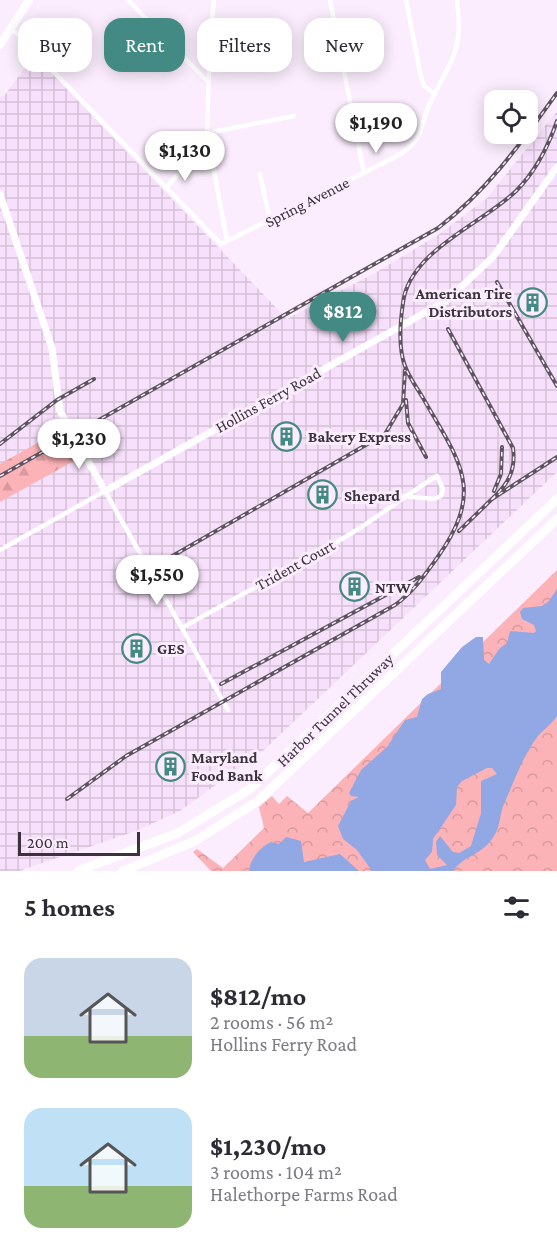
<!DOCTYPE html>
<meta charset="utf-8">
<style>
body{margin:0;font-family:"Crimson Pro",serif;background:#f7f7f7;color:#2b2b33;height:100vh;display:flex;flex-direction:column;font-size:22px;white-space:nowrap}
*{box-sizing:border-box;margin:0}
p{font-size:20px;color:#7c7c81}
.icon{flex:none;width:33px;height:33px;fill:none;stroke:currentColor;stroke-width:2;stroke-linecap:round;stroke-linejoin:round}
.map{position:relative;height:871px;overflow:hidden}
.panel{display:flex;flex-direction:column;background:#fff;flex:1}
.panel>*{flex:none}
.top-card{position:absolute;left:18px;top:18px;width:522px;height:54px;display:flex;gap:12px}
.buttons{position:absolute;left:484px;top:90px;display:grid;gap:12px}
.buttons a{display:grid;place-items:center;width:54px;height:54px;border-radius:12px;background:#fff;box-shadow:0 3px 15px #0003;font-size:30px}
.scale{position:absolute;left:18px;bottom:15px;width:122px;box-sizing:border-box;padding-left:6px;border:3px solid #3b323d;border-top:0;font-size:16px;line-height:21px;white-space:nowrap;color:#3b323d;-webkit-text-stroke:4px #fbedfd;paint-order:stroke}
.price{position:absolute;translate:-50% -51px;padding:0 14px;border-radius:21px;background:#fff;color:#222;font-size:20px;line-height:39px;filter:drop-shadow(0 2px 3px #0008)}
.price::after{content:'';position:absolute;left:50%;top:36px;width:18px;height:14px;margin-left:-9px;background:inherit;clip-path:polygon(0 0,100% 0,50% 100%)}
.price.on{background:#448a84;color:#fff}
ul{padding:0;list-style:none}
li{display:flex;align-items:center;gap:18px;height:150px;padding:0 24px}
li span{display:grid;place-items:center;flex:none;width:168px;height:120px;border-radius:18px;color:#555}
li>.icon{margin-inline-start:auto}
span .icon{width:72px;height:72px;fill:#fffc;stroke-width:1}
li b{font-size:26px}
h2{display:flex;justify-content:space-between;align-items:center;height:72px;padding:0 24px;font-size:26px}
.tag{padding:0 21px;border-radius:18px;background:#fff;box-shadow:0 3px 15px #0003;font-size:21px;line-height:54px}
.tag.on{background:#448a84;color:#fff}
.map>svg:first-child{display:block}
</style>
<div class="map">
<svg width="557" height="871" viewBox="0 0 557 871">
<defs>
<pattern id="industrial-grid" width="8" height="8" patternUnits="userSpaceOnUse" patternTransform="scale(1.5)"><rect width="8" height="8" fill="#f7e0fb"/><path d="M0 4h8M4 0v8" fill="none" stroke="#d5c1d8"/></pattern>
<pattern id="forest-firs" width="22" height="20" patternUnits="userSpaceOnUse" patternTransform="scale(1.5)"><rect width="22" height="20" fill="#fbb3b7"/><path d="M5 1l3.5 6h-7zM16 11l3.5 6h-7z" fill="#d89a9e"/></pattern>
<pattern id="park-crowns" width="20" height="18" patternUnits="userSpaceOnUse" patternTransform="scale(1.5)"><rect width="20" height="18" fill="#fbb3b7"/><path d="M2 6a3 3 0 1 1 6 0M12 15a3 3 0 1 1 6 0" fill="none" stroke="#d89a9e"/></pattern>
</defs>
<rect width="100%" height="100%" fill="#fbedfd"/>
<path fill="url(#industrial-grid)" d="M 34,55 L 287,319 L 375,273 L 438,235 L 487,198 L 557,111 L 557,472 L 264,750 L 180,811 L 136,831 L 19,871 L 0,871 L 0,502 L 78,457 L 0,464 L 0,98 L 5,95 Z"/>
<path fill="url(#forest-firs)" d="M 62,429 L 79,458 L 0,502 L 0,464 Z"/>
<path fill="url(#park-crowns)" d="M 557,570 L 557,871 L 211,871 L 193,852 L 197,849 L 223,868 L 264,828 L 259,807 L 272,796 L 279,804 L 287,796 L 308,813 Z"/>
<path fill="#91a8e4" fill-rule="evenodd" d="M 557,589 L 557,716 C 552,724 544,729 538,736 C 524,754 514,781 505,802 C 499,813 501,826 494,836 C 483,855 464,855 453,871 L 372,871 L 357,850 L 343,839 L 338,826 L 351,801 L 359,797 L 351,796 L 349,793 L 361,770 L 387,747 L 405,720 L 417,717 L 422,699 L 428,694 L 441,689 L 441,672 L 462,647 L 476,637 L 483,637 L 484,660 L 489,664 L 499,649 L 507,643 L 510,631 L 534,633 L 536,631 L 534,625 L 522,619 L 520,612 L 523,608 L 542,606 L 549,601 ZM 487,768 L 492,768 L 497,774 L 481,781 L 481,813 L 471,846 L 459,853 L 453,852 L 440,836 L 436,842 L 437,855 L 447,865 L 430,869 L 425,860 L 432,852 L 433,839 L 456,805 L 457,787 L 462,781 Z
M 286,837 L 301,841 L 304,862 L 340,854 L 359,871 L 249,871 C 250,859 260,847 271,842 L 279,844 Z"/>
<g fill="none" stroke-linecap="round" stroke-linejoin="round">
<path stroke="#fff" stroke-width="4.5" d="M 128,0 L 208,82
M 214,0 L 210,39 L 207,133 L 227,241
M 330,0 L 364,173
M 406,0 L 421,77 L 424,86 L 435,94
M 10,29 L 31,43 L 51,69 L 221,244 L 399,155 C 426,137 418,130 429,105 C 450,60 464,55 457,0
M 210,39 L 285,24
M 207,133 L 294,116
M 260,174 L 270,221
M 167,187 L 187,163
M 0,550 L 105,491 L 228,710
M 182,628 C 238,596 296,566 352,533 C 381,515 407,494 437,476 L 443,489 L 441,496 L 434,499 L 403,496"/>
<path stroke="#fff" stroke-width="7" d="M 0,194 L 52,348 L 60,411 L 105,491 L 446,301 L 493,257 L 557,167"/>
<path stroke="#fff" stroke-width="8" d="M 0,45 L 29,0"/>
<path stroke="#fff" stroke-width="9" d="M 78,871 L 178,833 L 250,789 L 557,499
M 123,871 L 195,841 L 258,801 L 557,519"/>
<defs>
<path id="rail" d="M 497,282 L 557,386
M 448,329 L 513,448 C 516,471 508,484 492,499
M 406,400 L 408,423 L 426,457
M 0,444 L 57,400 L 94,379
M 0,476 L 438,228 C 488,190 521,143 557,93
M 494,491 L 501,474 L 502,447
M 459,531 L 492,499 L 557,457
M 155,566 L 385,434 L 403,404 L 405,370
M 221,684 L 419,577
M 67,799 L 126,756 L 395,605 C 413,592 424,576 437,558 C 486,489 460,463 423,398 C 417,388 409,377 405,366 C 398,347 400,323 403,303 C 409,251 482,224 516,191 C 536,171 548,147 557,121"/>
</defs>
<use href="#rail" stroke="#5e5460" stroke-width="4"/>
<use href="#rail" stroke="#fbedfd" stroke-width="1.5" stroke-dasharray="4.5" stroke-linecap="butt"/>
</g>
<defs>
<symbol id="building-ring" viewBox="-11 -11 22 22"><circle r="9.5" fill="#fbedfd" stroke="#448a84" stroke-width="1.5"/><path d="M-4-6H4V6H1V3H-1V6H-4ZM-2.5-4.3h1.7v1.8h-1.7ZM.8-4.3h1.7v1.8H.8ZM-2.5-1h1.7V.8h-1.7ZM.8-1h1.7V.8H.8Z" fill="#448a84"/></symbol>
</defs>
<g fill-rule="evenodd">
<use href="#building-ring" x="516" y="286" width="33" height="33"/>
<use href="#building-ring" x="270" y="420" width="33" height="33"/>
<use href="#building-ring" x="306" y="478" width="33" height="33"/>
<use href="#building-ring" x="338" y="570" width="33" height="33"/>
<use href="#building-ring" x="120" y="632" width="33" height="33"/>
<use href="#building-ring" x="154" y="750" width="33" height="33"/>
</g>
<g text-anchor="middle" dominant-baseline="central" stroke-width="6" stroke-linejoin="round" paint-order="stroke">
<g font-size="16" fill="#3b323d" stroke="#fbedfd">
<text transform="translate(307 202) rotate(-27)">Spring Avenue</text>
<text transform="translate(268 400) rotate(-29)">Hollins Ferry Road</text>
<text transform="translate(295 565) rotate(-29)">Trident Court</text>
<text transform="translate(335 710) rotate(-44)">Harbor Tunnel Thruway</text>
</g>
<g font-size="16" font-weight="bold" fill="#3b323d" stroke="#fbedfd" text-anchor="start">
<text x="512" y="293" text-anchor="end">American Tire<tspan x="512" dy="18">Distributors</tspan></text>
<text x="308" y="436">Bakery Express</text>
<text x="344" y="495">Shepard</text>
<text x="375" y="587">NTW</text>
<text x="157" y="648">GES</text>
<text x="191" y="757">Maryland<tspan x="191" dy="18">Food Bank</tspan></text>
</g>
</g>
</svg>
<div class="buttons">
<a><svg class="icon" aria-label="locate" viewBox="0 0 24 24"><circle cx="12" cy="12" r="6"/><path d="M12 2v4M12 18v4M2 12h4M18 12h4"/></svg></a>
</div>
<div class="scale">200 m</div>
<b class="price" style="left:376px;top:154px">$1,190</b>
<b class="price" style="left:185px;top:182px">$1,130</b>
<b class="price on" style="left:343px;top:343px">$812</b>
<b class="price" style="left:79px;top:470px">$1,230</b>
<b class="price" style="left:157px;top:606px">$1,550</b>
<div class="top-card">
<a class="tag">Buy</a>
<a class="tag on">Rent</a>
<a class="tag">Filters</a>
<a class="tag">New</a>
</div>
</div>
<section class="panel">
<h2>5 homes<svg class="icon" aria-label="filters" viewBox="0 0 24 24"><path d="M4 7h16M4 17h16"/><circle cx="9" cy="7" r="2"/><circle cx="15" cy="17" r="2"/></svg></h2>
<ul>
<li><span style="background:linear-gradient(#c9d6e8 65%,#8fb573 0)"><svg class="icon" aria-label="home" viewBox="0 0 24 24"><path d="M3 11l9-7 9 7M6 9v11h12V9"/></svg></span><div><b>$812/mo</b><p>2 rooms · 56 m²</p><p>Hollins Ferry Road</p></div></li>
<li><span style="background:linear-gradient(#bfe0f5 65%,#8fb573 0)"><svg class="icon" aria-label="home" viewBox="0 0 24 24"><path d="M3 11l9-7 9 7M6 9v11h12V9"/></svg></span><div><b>$1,230/mo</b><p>3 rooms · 104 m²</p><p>Halethorpe Farms Road</p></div></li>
</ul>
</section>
